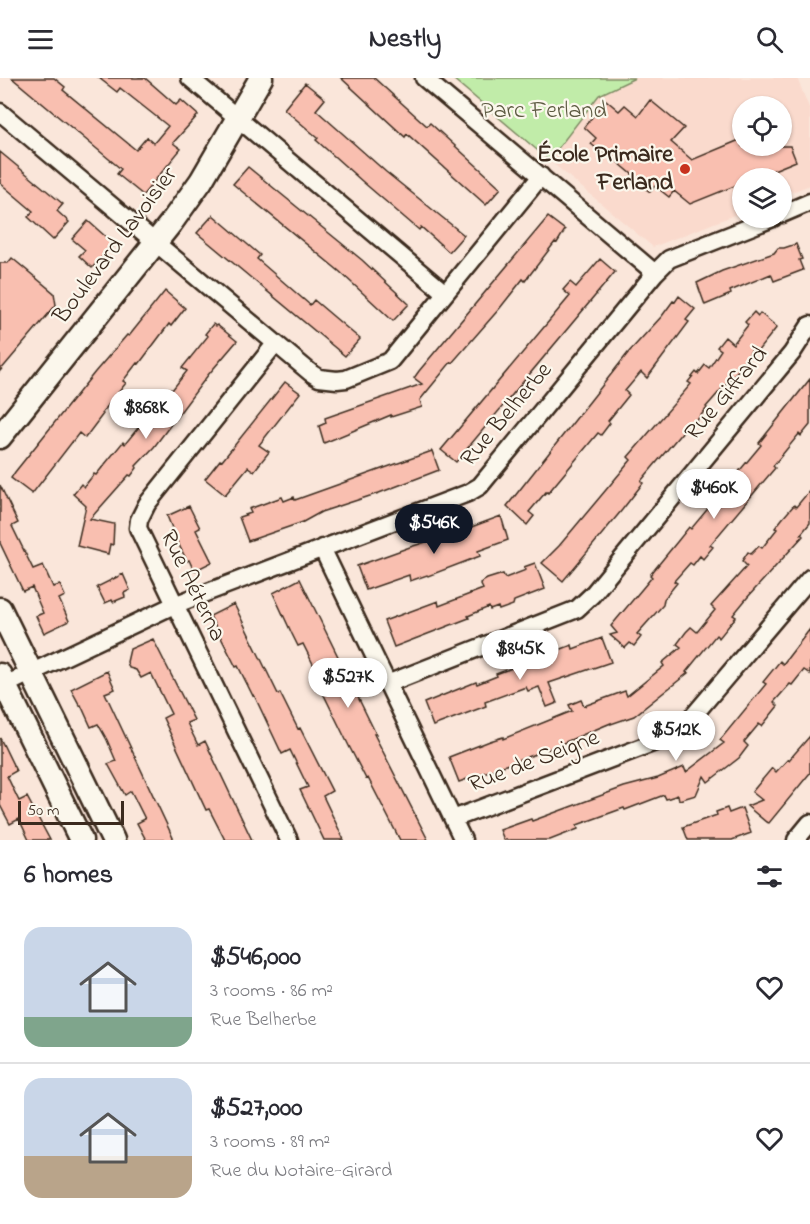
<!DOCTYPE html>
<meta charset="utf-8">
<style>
body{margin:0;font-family:"Indie Flower",sans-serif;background:#f2f2f3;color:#2b2b33;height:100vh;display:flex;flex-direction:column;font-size:22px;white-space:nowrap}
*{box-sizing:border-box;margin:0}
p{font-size:20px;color:#7c7c81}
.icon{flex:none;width:33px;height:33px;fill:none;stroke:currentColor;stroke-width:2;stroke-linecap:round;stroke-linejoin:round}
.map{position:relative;height:762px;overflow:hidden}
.panel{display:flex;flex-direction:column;background:#fff;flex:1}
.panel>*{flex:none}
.tools{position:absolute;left:732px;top:18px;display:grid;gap:12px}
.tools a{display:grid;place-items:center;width:60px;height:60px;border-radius:50%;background:#fff;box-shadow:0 2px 4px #0004;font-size:30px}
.scale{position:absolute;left:18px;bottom:15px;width:106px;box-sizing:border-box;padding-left:6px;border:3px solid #3b2a1e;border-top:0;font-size:16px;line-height:21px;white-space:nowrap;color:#3b2a1e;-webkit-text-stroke:4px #fbf7ec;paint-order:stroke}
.price{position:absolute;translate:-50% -51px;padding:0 14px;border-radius:21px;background:#fff;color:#222;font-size:20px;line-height:39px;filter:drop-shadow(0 2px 3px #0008)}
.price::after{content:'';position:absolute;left:50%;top:36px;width:18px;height:14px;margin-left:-9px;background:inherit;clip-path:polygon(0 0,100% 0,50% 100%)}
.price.on{background:#111827;color:#fff}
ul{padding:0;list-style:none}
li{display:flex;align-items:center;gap:18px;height:150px;padding:0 24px}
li+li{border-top:2px solid #e1e1e2}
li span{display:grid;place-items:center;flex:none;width:168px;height:120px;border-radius:18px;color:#555}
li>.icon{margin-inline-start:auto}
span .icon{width:72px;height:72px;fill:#fffc;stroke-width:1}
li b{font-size:26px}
h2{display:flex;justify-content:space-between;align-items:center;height:72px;padding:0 24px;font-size:26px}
header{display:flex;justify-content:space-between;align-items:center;height:78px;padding:0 24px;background:#fff;font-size:27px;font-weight:700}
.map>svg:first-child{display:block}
</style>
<header><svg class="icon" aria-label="menu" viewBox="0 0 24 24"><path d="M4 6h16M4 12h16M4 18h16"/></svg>Nestly<svg class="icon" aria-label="search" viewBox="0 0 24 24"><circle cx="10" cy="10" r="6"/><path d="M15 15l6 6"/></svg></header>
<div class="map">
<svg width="810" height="762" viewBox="0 0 810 762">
<rect width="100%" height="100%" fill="#fae6da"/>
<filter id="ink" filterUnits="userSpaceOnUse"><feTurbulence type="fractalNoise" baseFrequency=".0167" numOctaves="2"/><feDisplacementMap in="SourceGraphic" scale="12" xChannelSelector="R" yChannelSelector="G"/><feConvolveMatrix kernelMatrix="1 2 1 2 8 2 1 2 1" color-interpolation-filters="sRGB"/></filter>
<g filter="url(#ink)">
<path fill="#fadacd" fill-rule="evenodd" d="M 635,0 L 797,0 L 810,32 L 810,107 L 782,118 L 782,100 L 742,100 L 742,134 L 653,169 L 549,82 L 599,17 ZM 742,28 L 782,28 L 782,68 L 742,68 Z"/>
<path fill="#c1eca9" stroke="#7e8b64" stroke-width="1.5" d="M 452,0 L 635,0 L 599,17 L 549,82 Z"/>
<path fill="#f9bfb0" stroke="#3b2a1e" stroke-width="1.5" d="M 12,0 L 54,0 L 65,9 L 63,12 L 136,72 L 147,59 L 154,65 L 168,48 L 120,10 L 117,14 L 99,0 L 145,0 L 176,27 L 181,22 L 198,37 L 173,65 L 181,71 L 143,117 L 117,96 L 121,91 Z
M 341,0 L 374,0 L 427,48 L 430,45 L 501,110 L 486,127 L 407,56 L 405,59 Z
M 305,5 L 325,21 L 316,32 L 386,94 L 464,157 L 449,174 L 421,149 L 419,152 L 363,104 L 316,62 L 318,60 L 284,31 Z
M 606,22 L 619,33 L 625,27 L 638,38 L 650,22 L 684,50 L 671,64 L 692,82 L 742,61 L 742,68 L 790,68 L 796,83 L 754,100 L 742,100 L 742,105 L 690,126 L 674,113 L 669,119 L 655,108 L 650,114 L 637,104 L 639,102 L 607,75 L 605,77 L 591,66 L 596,60 L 584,49 Z
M 0,74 L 63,126 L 57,133 L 69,144 L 53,162 L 28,139 L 33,133 L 0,105 Z
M 248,89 L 362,182 L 409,226 L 393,243 L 339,193 L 233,106 Z
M 213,137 L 260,177 L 257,181 L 310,227 L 314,222 L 360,261 L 345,278 L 197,155 Z
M 548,139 L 565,152 L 557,165 L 555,164 L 525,203 L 523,201 L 500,230 L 452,285 L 451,284 L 420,322 L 422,329 L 391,339 L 391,337 L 324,365 L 319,348 L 326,345 L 325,340 L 422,306 L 414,300 L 419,293 Z
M 88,143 L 114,166 L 92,190 L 79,178 L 85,172 L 72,161 Z
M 796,166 L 802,181 L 799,182 L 803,192 L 774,203 L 771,196 L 730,213 L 731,216 L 705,227 L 697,205 L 722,193 L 774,175 L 778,170 L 784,170 Z
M 12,180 L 54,215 L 56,227 L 0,293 L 0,185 L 8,185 Z
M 600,181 L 615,194 L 456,384 L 441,372 L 570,218 L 563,212 L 570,204 L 576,209 Z
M 165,213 L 185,230 L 171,248 L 169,246 L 139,286 L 137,285 L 123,303 L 126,305 L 102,335 L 103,336 L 85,360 L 79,355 L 32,416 L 11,400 L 15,394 L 95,294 L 127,257 L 129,258 Z
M 679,218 L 695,231 L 686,242 L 689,244 L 647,300 L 641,294 L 625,313 L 629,317 L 608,343 L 610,345 L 601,357 L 598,355 L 548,415 L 546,414 L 529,434 L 534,438 L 527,447 L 507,428 L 628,275 L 662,238 L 673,223 L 675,224 Z
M 754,234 L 758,238 L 760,235 L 777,249 L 757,274 L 753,270 L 741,289 L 706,329 L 707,330 L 692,348 L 689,346 L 641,403 L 643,405 L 622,432 L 563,503 L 542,485 L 559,468 L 631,382 L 628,379 L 691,306 L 688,304 L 696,294 L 698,296 L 705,287 L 709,290 L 721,272 L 717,269 L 725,259 L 733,266 L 748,247 L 745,244 Z
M 213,246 L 216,248 L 217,247 L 237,263 L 208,297 L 154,369 L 136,388 L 137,390 L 131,398 L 129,397 L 90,441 L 114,446 L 113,467 L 110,466 L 108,476 L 77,468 L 86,428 L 73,416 L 81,406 L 84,409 L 94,396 L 96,397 L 123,364 L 125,366 L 170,311 L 172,312 L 187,293 L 182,290 L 208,258 L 205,256 Z
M 810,301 L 810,347 L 801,358 L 799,356 L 773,388 L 775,390 L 710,467 L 713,469 L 703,481 L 700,478 L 693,487 L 690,485 L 674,503 L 677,505 L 664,521 L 663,527 L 637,556 L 641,559 L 634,568 L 630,565 L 625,570 L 610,557 L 617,555 L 611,548 L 652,499 L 650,497 L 677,464 L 689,449 L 691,451 L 761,367 L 759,365 Z
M 285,304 L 300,315 L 259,367 L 269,374 L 254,393 L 248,389 L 225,417 L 205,401 L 220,382 L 222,383 Z
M 432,373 L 439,392 L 379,415 L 321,434 L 303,444 L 248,463 L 239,439 L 251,435 L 249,431 L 282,419 L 284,423 L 294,419 L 295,422 Z
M 0,407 L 18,445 L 12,448 L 33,491 L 43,487 L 53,509 L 60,507 L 65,518 L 59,521 L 69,543 L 44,555 L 36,538 L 43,535 L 32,509 L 23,513 L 0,465 Z
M 810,412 L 810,445 L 801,456 L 803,458 L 747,520 L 733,537 L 736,539 L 719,560 L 716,557 L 686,594 L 688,595 L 634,638 L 611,646 L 611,645 L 544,673 L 459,704 L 449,679 L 490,663 L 503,659 L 503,661 L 572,633 L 569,627 L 581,622 L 584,628 L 625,613 L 627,618 L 664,588 L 662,585 L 681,569 L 677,566 L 686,554 L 691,549 L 697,554 L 715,532 L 711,528 L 747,488 L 742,483 L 748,474 L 751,476 L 759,468 L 762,470 L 777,451 L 775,450 L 782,441 L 794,427 L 796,429 Z
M 189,428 L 200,450 L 196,452 L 212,484 L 194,493 L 189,482 L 187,483 L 171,451 L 172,450 L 167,438 Z
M 501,438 L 508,462 L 478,473 L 480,478 L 428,498 L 427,497 L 410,503 L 409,497 L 366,512 L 357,488 L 410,469 L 439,460 L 439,461 Z
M 535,485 L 545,511 L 514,523 L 513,527 L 499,532 L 498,529 L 490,532 L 489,529 L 468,538 L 469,540 L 394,569 L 384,543 L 438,523 L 439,528 L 483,511 L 480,505 L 487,501 L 503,496 L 505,500 L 526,492 L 524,489 Z
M 123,496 L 130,512 L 124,515 L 125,519 L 113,524 L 112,522 L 105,525 L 97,509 Z
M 300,501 L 376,656 L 374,656 L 428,762 L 400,762 L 368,700 L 366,701 L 349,668 L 324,617 L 327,615 L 326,612 L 303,566 L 298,568 L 292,556 L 273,515 Z
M 234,526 L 278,616 L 280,615 L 298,651 L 300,650 L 332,713 L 323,718 L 344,762 L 324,762 L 300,712 L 308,709 L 290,672 L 282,676 L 254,617 L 253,618 L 238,588 L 236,589 L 210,538 Z
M 810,551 L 810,596 L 804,592 L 792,607 L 790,606 L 774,624 L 778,628 L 762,648 L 759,646 L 744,664 L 748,668 L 739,680 L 708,704 L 704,698 L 696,717 L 679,722 L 678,717 L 666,721 L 664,717 L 625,732 L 624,730 L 577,747 L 578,751 L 550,762 L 504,762 L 500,752 L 531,741 L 532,743 L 624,709 L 658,700 L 684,689 L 686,694 L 724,665 L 720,662 L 766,606 L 763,604 L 780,583 L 783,586 Z
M 602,560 L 611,584 L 549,605 L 557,625 L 547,629 L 539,609 L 528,613 L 526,609 L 485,624 L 486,628 L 433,648 L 424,625 L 476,604 L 477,606 L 497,598 L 496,596 L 572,567 L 573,571 Z
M 153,561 L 194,642 L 187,645 L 198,667 L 205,663 L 252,762 L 225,762 L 209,731 L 206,732 L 163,640 L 171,636 L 151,595 L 141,600 L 136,592 L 129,590 L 127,584 L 130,571 Z
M 107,593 L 115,611 L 105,615 L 174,762 L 146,762 L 137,745 L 145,741 L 131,713 L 125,717 L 108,686 L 116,683 L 107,662 L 98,646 L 91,649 L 81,627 L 80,628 L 71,611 Z
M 810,658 L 810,695 L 769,745 L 766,744 L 747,728 L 762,722 L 752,714 L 772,690 L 776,694 L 788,681 L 789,682 Z
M 0,660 L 16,693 L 7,698 L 19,723 L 27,719 L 50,762 L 29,762 L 19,741 L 10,746 L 0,727 Z
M 727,730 L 729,735 L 742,730 L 751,755 L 732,762 L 688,762 L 683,749 L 717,737 L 716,734 Z"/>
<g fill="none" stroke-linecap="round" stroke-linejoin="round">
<defs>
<path id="street" d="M 190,0 L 445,215
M 424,0 L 655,195
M 0,34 L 311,295 L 319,300 L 337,302 L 346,301 L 390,283 L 541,98
M 782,136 L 810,124
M 275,266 L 147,426 L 139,442 L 138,450 L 289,762
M 322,470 L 463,762
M 387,606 L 577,531 L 592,517 L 792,275 L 810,247
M 5,607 L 174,527 L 468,415 L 480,408 L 655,195 L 669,181 L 773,140
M 453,741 L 663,661 L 683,650 L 810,500
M 796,762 L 810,745"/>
<path id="secondary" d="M 0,359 L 171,145 L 201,103 L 261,0
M 0,531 L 113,762
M 0,597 L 81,762"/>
</defs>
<use href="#street" stroke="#3b2a1e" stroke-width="21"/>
<use href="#secondary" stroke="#3b2a1e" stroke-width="27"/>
<use href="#street" stroke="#fbf7ec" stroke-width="16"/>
<use href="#secondary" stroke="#fbf7ec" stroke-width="22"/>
</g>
</g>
<circle fill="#c8321e" stroke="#fbf7ec" stroke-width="2" cx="685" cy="91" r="6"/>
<g text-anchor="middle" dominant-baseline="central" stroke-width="4.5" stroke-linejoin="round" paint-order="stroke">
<g font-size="24" fill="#5c5a41" stroke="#fbf7ec">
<text x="544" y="33">Parc Ferland</text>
</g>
<g font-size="24" font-weight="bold" fill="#3b2a1e" stroke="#fbf7ec" text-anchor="end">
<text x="673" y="77">École Primaire<tspan x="673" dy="28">Ferland</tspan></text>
</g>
<g font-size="24" fill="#3b2a1e" stroke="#fbf7ec">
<text transform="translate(116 168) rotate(-53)">Boulevard Lavoisier</text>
<text transform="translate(727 316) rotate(-50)">Rue Giffard</text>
<text transform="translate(507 337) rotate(-50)">Rue Belherbe</text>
<text transform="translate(192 508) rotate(64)">Rue Aéterna</text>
<text transform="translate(534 684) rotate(-21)">Rue de Seigne</text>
</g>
</g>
</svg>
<div class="tools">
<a><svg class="icon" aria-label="locate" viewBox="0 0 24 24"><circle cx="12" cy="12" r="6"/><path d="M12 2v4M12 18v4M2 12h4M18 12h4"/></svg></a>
<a><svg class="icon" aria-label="layers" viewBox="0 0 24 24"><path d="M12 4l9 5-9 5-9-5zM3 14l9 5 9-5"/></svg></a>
</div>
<div class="scale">50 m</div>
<b class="price" style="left:146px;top:362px">$868K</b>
<b class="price" style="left:714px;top:442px">$460K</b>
<b class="price on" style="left:434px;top:477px">$546K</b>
<b class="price" style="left:520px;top:603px">$845K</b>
<b class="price" style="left:348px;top:631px">$527K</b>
<b class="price" style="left:676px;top:684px">$512K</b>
</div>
<section class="panel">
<h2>6 homes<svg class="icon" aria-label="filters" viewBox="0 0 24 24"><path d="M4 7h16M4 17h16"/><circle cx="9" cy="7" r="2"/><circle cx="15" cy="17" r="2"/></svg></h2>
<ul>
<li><span style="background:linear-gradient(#c9d6e8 75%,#7fa58c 0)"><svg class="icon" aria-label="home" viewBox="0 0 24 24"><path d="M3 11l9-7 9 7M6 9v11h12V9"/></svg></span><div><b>$546,000</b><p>3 rooms · 86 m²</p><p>Rue Belherbe</p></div><svg class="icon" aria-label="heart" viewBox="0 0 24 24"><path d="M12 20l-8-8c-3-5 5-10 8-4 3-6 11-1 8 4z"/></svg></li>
<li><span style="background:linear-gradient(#c9d6e8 65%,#b9a48a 0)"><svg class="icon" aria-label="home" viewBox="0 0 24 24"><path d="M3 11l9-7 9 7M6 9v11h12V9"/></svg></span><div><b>$527,000</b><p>3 rooms · 89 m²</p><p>Rue du Notaire-Girard</p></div><svg class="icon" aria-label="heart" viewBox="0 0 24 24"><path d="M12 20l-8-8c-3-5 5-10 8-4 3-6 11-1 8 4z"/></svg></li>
</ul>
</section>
